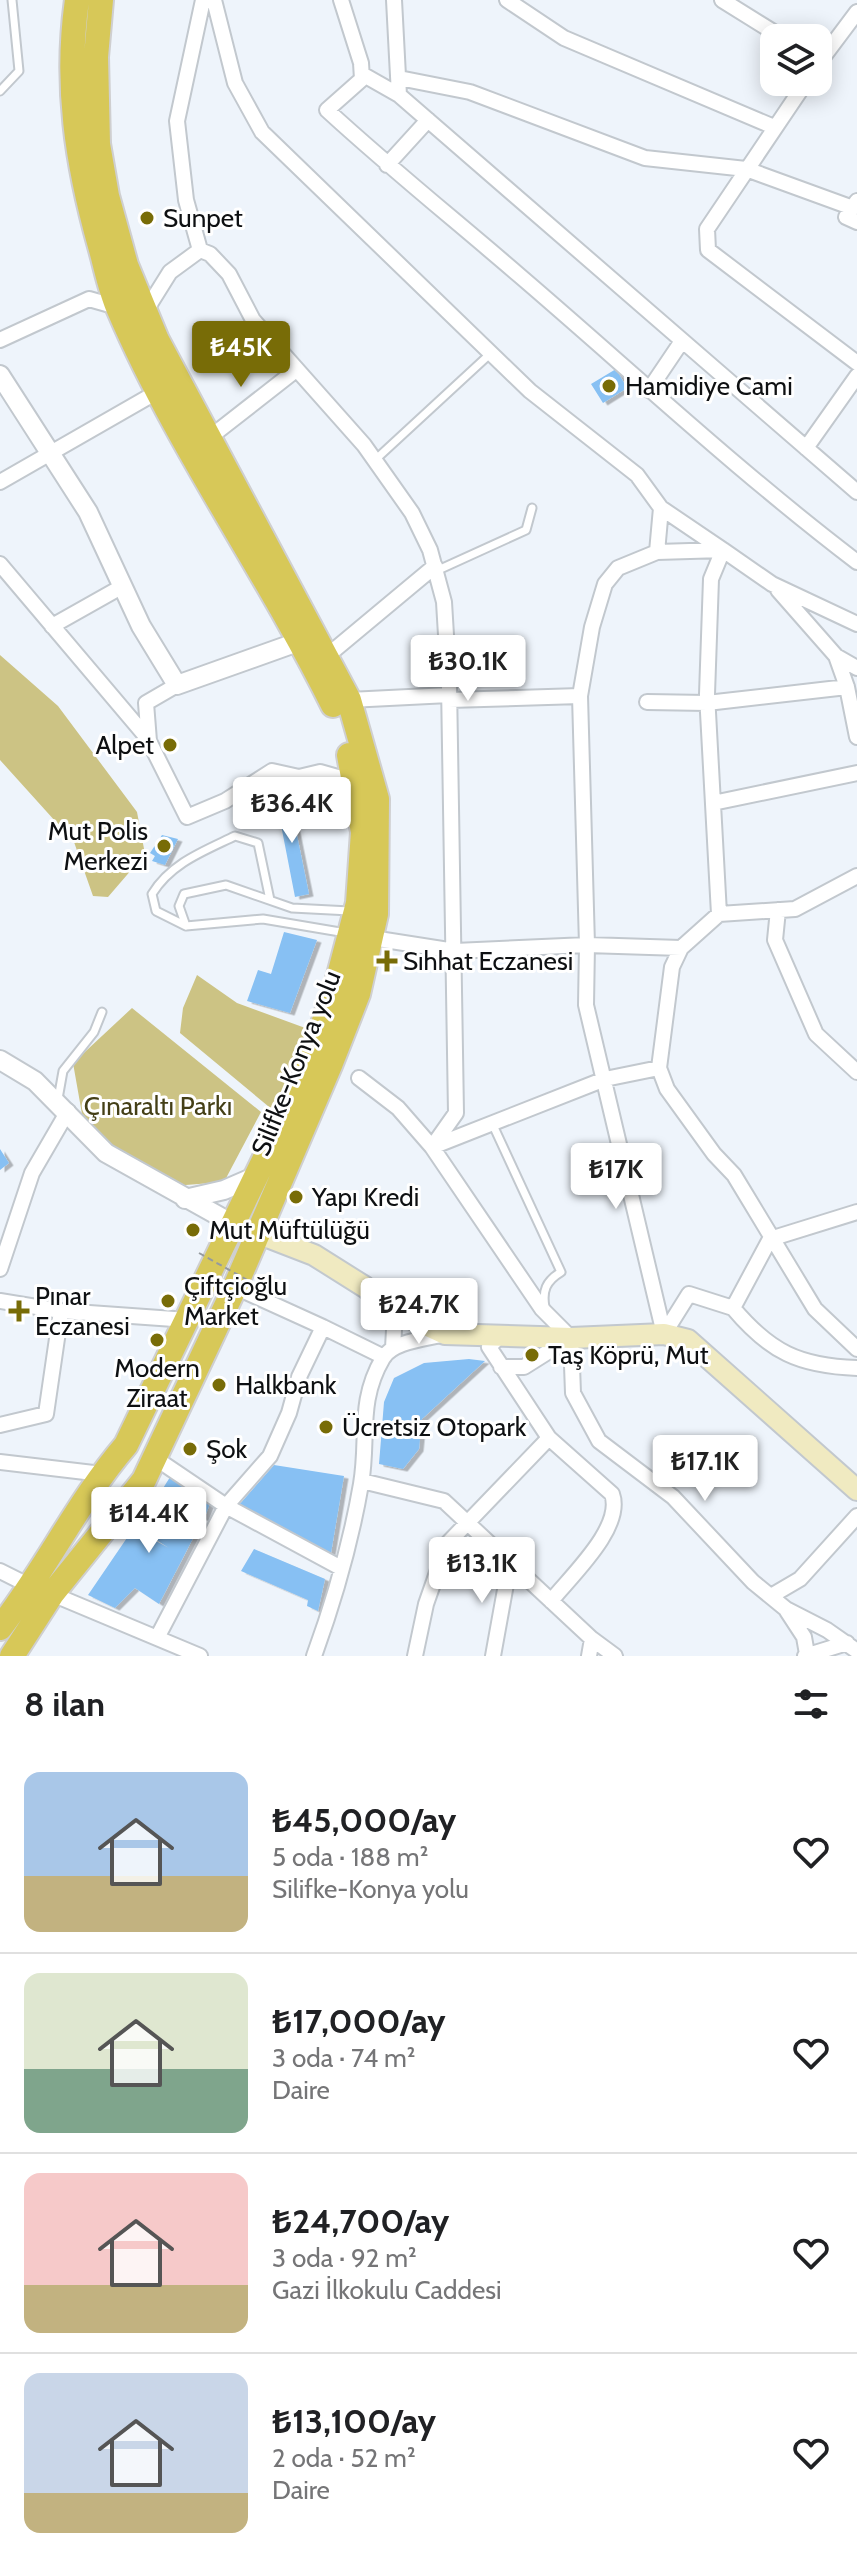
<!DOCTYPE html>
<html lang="tr">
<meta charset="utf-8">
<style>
body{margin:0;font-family:Cabin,sans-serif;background:#f2f2f2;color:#202124;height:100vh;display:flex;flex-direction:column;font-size:30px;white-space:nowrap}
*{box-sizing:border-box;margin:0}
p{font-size:26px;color:#757577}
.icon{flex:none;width:44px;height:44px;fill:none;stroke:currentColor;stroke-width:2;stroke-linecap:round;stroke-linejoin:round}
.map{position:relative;height:1656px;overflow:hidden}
.details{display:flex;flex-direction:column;background:#fff;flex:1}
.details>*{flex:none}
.controls{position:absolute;left:760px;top:24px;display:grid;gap:16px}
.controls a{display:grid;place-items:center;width:72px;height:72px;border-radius:16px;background:#fff;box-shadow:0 4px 20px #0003;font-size:40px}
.price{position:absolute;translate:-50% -68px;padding:0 18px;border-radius:8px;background:#fff;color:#222;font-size:26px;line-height:52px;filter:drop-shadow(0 2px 4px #0008)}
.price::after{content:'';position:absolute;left:50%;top:48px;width:24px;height:18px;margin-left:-12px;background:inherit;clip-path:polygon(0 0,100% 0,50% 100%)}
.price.selected{background:#786c07;color:#fff}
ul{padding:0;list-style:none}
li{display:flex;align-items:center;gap:24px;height:200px;padding:0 24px}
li+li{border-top:2px solid #e0e0e0}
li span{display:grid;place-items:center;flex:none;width:224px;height:160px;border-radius:16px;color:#555}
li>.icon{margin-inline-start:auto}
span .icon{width:96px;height:96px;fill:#fffc;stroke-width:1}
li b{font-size:34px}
h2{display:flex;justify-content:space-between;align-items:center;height:96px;padding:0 24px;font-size:34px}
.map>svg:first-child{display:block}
</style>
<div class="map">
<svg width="857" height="1656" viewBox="0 0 857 1656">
<defs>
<filter id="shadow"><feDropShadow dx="4.5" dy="2.5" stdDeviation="0" flood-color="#0004"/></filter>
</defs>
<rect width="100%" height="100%" fill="#eef4fb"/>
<path fill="#ccc384" d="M 0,655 L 58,706 L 137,812 L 145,854 L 108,897 L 93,896 L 74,842 L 0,760 Z
M 197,975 L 237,1003 L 308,1029 L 274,1111 L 180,1033 L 183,1008 Z
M 132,1008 L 261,1112 L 224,1182 L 173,1186 L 113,1148 L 82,1114 L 73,1063 Z"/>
<path fill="#87c0f3" filter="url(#shadow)" d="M 616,369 L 627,388 L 603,403 L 591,384 Z
M 288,791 L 309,894 L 295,897 L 275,794 Z
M 162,835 L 178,839 L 165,865 L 152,861 L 155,856 L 150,853 Z
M 284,932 L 317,940 L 290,1013 L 247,1001 L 258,970 L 271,974 Z
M 0,1149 L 9,1163 L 0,1170 Z
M 469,1359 L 485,1361 L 422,1419 L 419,1449 L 403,1469 L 379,1464 L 384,1402 L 394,1378 L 424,1363 Z
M 274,1465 L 344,1476 L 331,1553 L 280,1531 L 238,1506 Z
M 172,1474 L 211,1501 L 204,1519 L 160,1493 Z
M 158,1494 L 202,1521 L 159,1604 L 135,1588 L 115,1608 L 88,1595 L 133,1529 L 169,1548 L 136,1527 Z
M 254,1549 L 325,1579 L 318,1611 L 307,1606 L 308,1600 L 241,1571 Z"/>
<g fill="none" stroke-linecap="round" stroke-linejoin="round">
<defs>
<path id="service" d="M 0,91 L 19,71 L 12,0
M 375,460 L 491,353
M 436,571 L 526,530 L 532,508
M 186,926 L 156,911 L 152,894 C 171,863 204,851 235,836 L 258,843 L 270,900
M 346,933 L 263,919 L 186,926 L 179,906 L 184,894 L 226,885 L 292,908 L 350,911
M 58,1099 L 63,1071 L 94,1032 L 102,1012
M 492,1123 L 561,1272 C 546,1281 542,1291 545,1307"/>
<path id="minor" d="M 214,0 L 235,83 L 262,132 L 530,391 L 637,475 L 661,508 L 723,550 L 711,579 L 707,694 L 719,914 L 795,909 L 857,876
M 341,0 L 361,63 L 362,79 L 327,110 C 390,168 455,220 520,276 C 632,372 740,473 857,562
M 394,0 L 399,95 L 857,492
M 507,0 L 564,38 L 774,127
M 722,0 L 783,38
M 818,64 L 857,12
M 362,74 L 399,95
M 399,78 L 470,92 L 645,158 L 746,169 L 853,208
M 806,82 L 707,229 L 708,250 L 857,363
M 387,165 L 428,120
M 857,201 L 846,217 L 857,222
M 200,250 L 186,200 L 177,121 L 203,0
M 145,312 L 170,272 L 200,250 L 210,254 L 229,274 L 253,320 L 364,445 L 412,513 L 430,550 L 444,602 L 449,685 L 456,1113 L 432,1147 L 542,1309 L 571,1338 L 573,1393 L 599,1441 L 673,1497 L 753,1582 L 786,1609 L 827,1630 L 857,1651
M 0,340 L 89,299 L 117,307
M 649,390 L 682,341
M 209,438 L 296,370
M 806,448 L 857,376
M 0,482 L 157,392
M 657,552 L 661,508
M 0,564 L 149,740
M 778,590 L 836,656 L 847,687 L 857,737
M 52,626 L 123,586
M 327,656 L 435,566
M 836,656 L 857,668
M 177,685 L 146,703 L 149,741 L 187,817 L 225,801 L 272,771 L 299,777 L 320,772 L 355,782
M 349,700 L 449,695
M 449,700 L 580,696
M 647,702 L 707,703 L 847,687
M 713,803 L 857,773
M 778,910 L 775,940 L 816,1034 L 857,1072
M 372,938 L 455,951 L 587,945 L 580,696 L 592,627 L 605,584 L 618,568 L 657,552 L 723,550 L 772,584 L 857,624
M 659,1068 L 667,1089 L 714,1154 L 734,1175 L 815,1309 L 857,1349
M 359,1078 L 398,1108 L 432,1147 L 605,1079 L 659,1068 L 672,967 L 681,948 L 719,914
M 0,1269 L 32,1173 L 68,1111
M 0,1301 L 61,1311 L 188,1320
M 733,1308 C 770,1352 799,1366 857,1368
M 323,1327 L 384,1357
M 664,1334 L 586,1005 L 587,945 L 681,948
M 664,1334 L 689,1294 L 733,1308 L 770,1239 L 857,1212
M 393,1348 L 395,1311
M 501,1367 L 524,1367 L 570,1338
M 0,1425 L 46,1414 L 61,1311
M 549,1438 L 612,1494 C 624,1527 572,1575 551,1601
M 155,1458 L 226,1506 L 341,1568
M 0,1462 L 102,1474
M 362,1481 L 444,1501 L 592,1639 L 589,1656
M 0,1571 L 32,1587
M 52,1594 L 200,1656
M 771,1596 L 800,1579 L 857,1516
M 787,1611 L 804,1637 L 807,1654
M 158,1636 L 226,1506 L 270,1456 L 289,1413 L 299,1377 L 323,1327 L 235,1287
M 592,1639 L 615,1656
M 314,1656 C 334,1601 351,1542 361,1484 C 369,1438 357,1402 383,1358 C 393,1341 426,1339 445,1334
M 415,1656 L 426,1604 L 447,1544 L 549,1438 L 489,1347 L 499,1337
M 493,1656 L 510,1562
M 805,1656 L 847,1643"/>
<path id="tertiary" d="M 0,375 L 88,512 L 141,626 L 177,685 L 309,638
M 0,1060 L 35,1081 L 106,1153 L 233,1224
M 185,1199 L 224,1190 L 254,1177"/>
<path id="secondary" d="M 244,1228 L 314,1255 L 365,1287 L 395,1311 L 445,1334 L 571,1338 L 664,1334 L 688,1340 L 857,1490"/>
<path id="trunk" d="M 77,0 C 65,84 77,164 100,246 C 106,267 110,290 119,310 C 178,448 267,571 333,705
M 0,1628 C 46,1569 78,1501 126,1445 L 308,1069 L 338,979 L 358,903 L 363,832 L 349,755
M 12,1656 L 52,1594 L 144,1480 L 235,1287 L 331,1063 L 358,994 L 376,914 L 377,799 L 349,700 L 157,340 L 126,265 L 107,196 L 98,144 L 96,57 L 101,0"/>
</defs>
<use href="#service" stroke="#c2c8ce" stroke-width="11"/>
<use href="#minor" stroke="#c2c8ce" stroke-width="18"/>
<use href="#tertiary" stroke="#c2c8ce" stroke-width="22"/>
<use href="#secondary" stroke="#c2c8ce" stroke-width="24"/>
<use href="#trunk" stroke="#cfcfd0" stroke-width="28"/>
<use href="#service" stroke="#fff" stroke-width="7"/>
<use href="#minor" stroke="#fff" stroke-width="14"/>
<use href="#tertiary" stroke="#fff" stroke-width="18"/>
<use href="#secondary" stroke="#f0eac1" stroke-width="20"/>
<use href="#trunk" stroke="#d7c858" stroke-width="24"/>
<path stroke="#959a9f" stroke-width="2" stroke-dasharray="6 4" stroke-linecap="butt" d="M 199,1253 L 258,1286"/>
</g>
<g fill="#786c07" stroke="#fff" stroke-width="3">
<circle cx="147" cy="218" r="8"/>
<circle cx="609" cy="386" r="8"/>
<circle cx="170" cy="745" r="8"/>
<circle cx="164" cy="846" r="8"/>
<path d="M383 949h8v8h8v8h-8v8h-8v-8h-8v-8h8z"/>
<circle cx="296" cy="1197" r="8"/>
<circle cx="193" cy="1230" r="8"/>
<circle cx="168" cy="1301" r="8"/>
<path d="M15 1299h8v8h8v8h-8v8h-8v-8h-8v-8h8z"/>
<circle cx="157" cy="1340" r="8"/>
<circle cx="532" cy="1355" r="8"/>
<circle cx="219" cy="1385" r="8"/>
<circle cx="326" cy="1427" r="8"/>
<circle cx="190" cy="1449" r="8"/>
</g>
<g text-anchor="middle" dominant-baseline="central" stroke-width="6" stroke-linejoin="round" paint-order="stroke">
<g font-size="26" fill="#0e1012" stroke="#fff" text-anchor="start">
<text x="163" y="218">Sunpet</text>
<text x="625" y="386">Hamidiye Cami</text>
<text x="154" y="745" text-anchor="end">Alpet</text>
<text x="148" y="831" text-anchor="end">Mut Polis<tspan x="148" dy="30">Merkezi</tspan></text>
<text x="403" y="961">Sıhhat Eczanesi</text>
<text x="312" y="1197">Yapı Kredi</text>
<text x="209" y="1230">Mut Müftülüğü</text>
<text x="184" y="1286">Çiftçioğlu<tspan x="184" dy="30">Market</tspan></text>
<text x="35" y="1296">Pınar<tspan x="35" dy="30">Eczanesi</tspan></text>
<text x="548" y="1355">Taş Köprü, Mut</text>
<text x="157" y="1368" text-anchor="middle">Modern<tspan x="157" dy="30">Ziraat</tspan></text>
<text x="235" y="1385">Halkbank</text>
<text x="342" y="1427">Ücretsiz Otopark</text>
<text x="206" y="1449">Şok</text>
</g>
<g font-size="26" fill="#0e1012" stroke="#fff">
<text transform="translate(296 1063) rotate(-68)">Silifke-Konya yolu</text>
</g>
<g font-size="26" fill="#443f16" stroke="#fff">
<text x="158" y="1106">Çınaraltı Parkı</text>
</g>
</g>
</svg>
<div class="controls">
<a><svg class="icon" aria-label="layers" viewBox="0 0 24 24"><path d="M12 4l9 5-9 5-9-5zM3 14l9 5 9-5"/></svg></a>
</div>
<b class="price selected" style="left:241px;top:389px">₺45K</b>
<b class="price" style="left:468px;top:703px">₺30.1K</b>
<b class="price" style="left:292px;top:845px">₺36.4K</b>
<b class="price" style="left:616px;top:1211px">₺17K</b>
<b class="price" style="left:419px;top:1346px">₺24.7K</b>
<b class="price" style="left:705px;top:1503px">₺17.1K</b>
<b class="price" style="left:149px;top:1555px">₺14.4K</b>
<b class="price" style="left:482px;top:1605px">₺13.1K</b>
</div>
<section class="details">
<h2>8 ilan<svg class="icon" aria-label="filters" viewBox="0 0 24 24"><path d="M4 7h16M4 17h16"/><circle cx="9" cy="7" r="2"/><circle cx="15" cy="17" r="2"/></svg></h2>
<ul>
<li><span style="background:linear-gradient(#a9c7e8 65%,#c2b280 0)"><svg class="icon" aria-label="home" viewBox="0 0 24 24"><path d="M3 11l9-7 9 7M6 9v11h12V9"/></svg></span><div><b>₺45,000/ay</b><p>5 oda · 188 m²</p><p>Silifke-Konya yolu</p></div><svg class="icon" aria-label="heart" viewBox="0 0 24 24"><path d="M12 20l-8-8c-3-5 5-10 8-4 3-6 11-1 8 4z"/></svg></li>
<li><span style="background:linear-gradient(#dfe7d0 60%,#7fa58c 0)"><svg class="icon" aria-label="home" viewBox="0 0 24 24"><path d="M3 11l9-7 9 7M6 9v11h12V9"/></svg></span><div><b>₺17,000/ay</b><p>3 oda · 74 m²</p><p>Daire</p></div><svg class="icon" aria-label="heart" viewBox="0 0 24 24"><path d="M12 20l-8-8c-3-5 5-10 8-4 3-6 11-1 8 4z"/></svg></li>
<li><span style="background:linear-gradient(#f6c9c9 70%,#c2b280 0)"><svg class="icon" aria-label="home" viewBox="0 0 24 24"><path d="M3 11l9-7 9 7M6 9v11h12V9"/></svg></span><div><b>₺24,700/ay</b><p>3 oda · 92 m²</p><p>Gazi İlkokulu Caddesi</p></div><svg class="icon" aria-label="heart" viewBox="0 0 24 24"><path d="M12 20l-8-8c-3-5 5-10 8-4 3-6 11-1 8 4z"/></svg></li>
<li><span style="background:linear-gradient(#c9d6e8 75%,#c2b280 0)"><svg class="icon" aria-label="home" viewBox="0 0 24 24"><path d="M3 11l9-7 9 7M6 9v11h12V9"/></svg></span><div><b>₺13,100/ay</b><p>2 oda · 52 m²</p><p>Daire</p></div><svg class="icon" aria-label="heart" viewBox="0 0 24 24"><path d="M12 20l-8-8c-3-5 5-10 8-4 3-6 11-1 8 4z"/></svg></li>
</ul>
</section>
